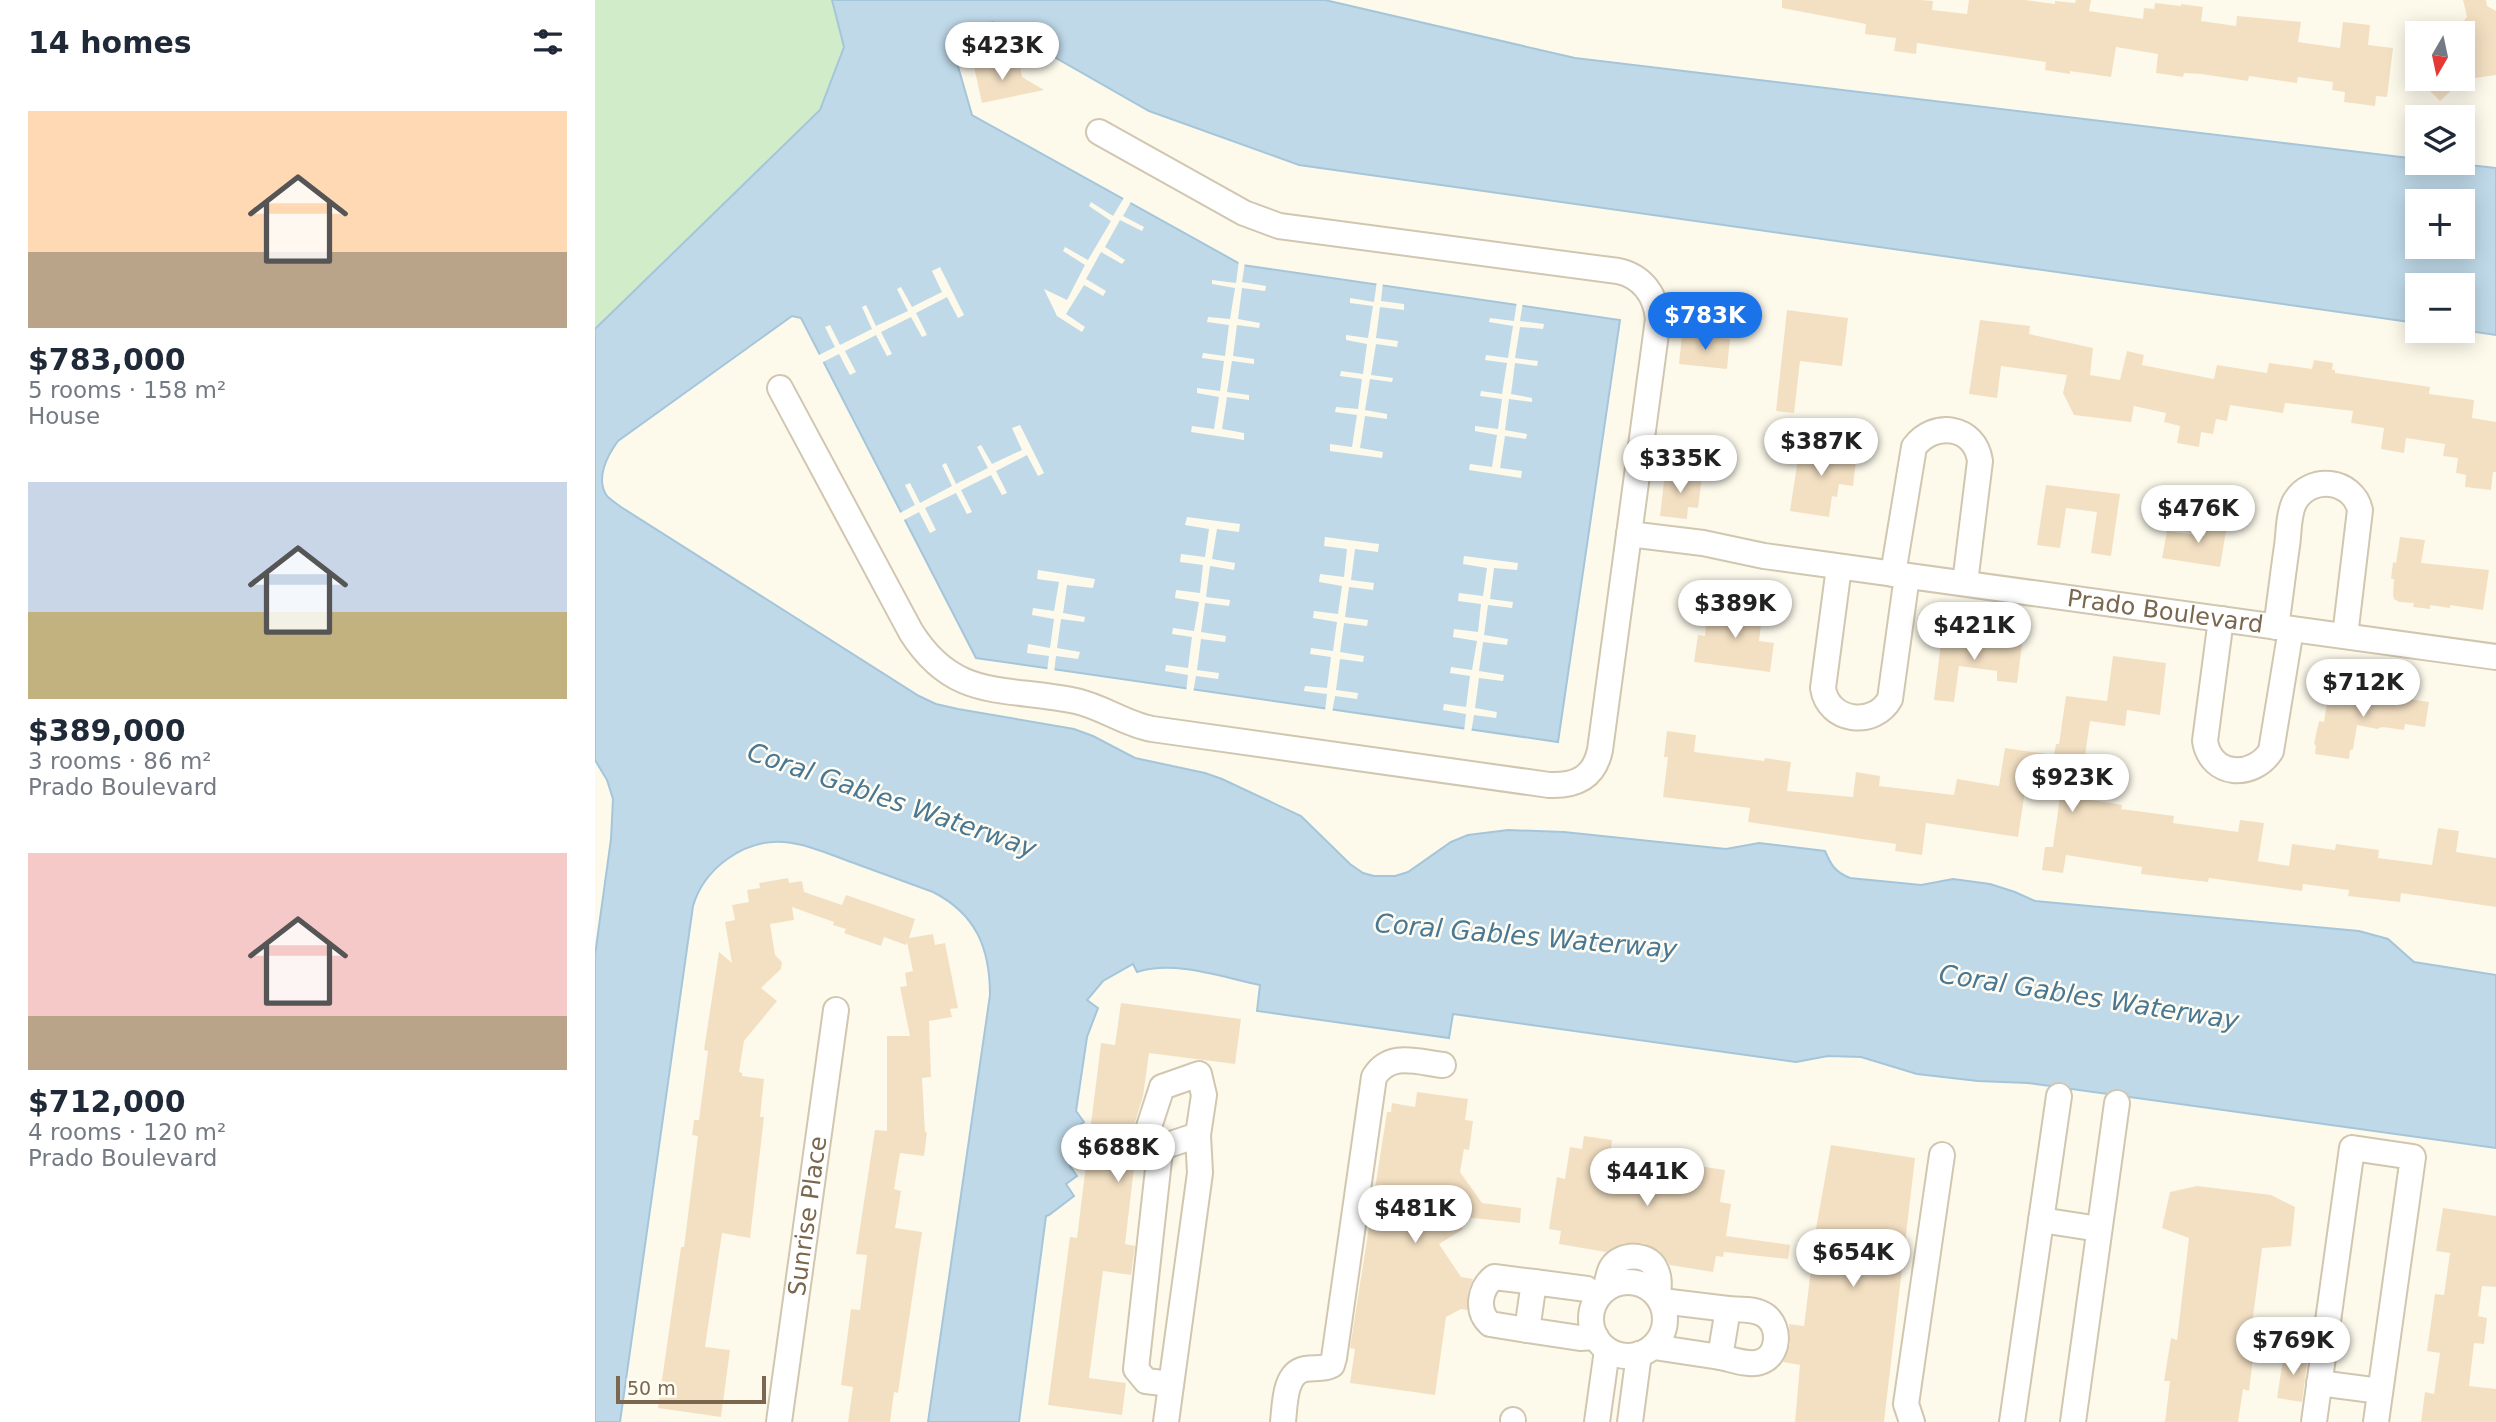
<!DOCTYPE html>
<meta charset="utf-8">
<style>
body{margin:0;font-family:"DejaVu Sans",sans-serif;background:#f6f6f7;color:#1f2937;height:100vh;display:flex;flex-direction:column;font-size:26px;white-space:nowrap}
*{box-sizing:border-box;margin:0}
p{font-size:23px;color:#747a83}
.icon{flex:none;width:38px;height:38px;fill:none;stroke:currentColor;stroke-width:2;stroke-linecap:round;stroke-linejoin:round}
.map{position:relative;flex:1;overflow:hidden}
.sheet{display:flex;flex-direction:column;background:#fff;width:595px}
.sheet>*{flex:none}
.needle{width:46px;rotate:189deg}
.controls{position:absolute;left:1810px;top:21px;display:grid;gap:14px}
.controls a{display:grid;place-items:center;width:70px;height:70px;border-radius:0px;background:#fff;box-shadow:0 4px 18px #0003;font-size:35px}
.scale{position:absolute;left:21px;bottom:18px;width:150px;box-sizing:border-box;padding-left:7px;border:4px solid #7a674d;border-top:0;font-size:19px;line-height:24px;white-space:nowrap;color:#7a674d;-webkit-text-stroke:5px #fffdf3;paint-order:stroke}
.price{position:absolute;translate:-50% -60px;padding:0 16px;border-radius:24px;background:#fff;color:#222;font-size:23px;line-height:46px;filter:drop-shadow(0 2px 4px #0008)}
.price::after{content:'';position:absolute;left:50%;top:42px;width:21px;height:16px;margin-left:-10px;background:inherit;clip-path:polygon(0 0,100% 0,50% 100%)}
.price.on{background:#1a73e8;color:#fff}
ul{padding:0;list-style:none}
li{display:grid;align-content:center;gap:14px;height:371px;padding:0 28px}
li span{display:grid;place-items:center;height:217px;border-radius:0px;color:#555}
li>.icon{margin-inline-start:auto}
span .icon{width:126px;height:126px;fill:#fffc;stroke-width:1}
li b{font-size:30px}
h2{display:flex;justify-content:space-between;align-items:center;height:84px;padding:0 28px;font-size:30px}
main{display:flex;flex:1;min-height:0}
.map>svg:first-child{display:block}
</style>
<main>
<section class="sheet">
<h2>14 homes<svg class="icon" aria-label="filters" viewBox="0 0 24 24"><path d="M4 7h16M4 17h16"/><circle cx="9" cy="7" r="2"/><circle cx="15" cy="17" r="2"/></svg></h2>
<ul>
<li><span style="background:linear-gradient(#ffd9b3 65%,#b9a48a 0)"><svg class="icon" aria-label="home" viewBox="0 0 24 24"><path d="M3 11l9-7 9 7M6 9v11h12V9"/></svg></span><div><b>$783,000</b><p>5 rooms · 158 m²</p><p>House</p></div></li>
<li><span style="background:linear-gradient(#c9d6e8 60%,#c2b280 0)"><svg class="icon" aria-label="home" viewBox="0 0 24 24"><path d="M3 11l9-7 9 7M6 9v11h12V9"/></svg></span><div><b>$389,000</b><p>3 rooms · 86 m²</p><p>Prado Boulevard</p></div></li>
<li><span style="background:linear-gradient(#f6c9c9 75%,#b9a48a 0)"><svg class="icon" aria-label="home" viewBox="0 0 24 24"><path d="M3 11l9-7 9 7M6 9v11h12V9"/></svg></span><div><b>$712,000</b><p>4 rooms · 120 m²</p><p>Prado Boulevard</p></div></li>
</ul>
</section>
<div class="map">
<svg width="1901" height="1422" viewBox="0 0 1901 1422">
<rect width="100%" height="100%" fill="#fdfaec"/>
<path fill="#d0ecc9" d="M 0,0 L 237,0 L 249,47 L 225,110 L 0,329 Z"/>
<path fill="#bfd9e8" stroke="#a5c6da" stroke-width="2" fill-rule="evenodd" d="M 237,0 L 730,0 L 980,58 L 1822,159 L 1822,163 L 1856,163 L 1901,168 L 1901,335 L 1867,330 L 1867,285 L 1822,285 L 1822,323 L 704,165 L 554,111 L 398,22 L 354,35 L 377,115 L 647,265 L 1025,320 L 963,742 L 381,658 L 206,318 L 197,316 L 23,441 C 12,456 0,479 12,496 C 16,500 22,504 26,507 L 324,696 L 341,704 L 363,709 L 479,729 L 498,736 L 540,758 L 610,773 L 627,779 L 706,816 L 755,864 L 768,873 L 779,876 L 800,876 L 813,872 L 856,842 L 873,835 L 913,830 L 969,832 L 1131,849 L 1164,843 L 1230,851 C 1236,865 1240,872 1255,878 L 1326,885 L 1358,879 L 1395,884 L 1420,892 L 1440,901 L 1764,931 L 1793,939 L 1819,962 L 1901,975 L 1901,1148 L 1433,1083 L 1383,1081 L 1322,1074 L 1266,1057 L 1233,1056 L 1201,1062 L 858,1014 L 854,1038 L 662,1011 L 665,985 C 626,977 581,960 542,972 L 538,964 L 508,981 L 492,1000 L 503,1008 L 492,1037 L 481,1111 L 489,1122 L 480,1129 L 487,1138 L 476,1148 L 485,1159 L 475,1166 L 482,1176 L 471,1184 L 479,1196 L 454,1215 L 451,1216 L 424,1422 L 333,1422 L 395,995 C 395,948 381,914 338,892 C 311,882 283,872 256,862 C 234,854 212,844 189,842 C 148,839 109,869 98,906 L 25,1422 L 0,1422 L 0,955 L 16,839 L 18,799 L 12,780 L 0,760 L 0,329 L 225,110 L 249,47 ZM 1822,201 L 1867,201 L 1867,247 L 1822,247 Z"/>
<path fill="#fdfaec" d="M 530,196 L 537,200 L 528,216 L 549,227 L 547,231 L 525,220 L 510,247 L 530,260 L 527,264 L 506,252 L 491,279 L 511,291 L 508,296 L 489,285 L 471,314 L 490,327 L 487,332 L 462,316 L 449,289 L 472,300 L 490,265 L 468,251 L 470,247 L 493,260 L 516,221 L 494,206 L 496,202 L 518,216 Z
M 644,260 L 650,262 L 647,282 L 671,286 L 670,291 L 647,288 L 643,319 L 665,323 L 664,328 L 642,325 L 638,356 L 659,359 L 659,364 L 637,361 L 632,392 L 654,395 L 654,400 L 632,397 L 627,429 L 649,433 L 649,440 L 596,432 L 597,426 L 619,429 L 624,397 L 602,393 L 602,388 L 625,391 L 629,361 L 607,358 L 608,353 L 630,356 L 634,325 L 612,322 L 613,317 L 635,319 L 640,288 L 617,284 L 617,280 L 641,283 Z
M 345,267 L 369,315 L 363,318 L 352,297 L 321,313 L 332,335 L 327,337 L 316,317 L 286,332 L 297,354 L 292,356 L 281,335 L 250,351 L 261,372 L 255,375 L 244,354 L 226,363 L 222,356 L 240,347 L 230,327 L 235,325 L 245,345 L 277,329 L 267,307 L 271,305 L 281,326 L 313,311 L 302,289 L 306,287 L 317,307 L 347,292 L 337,271 Z
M 782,281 L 788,282 L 786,301 L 809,304 L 809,310 L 785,307 L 781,338 L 803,341 L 802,347 L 781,344 L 776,375 L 798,378 L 797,382 L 775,379 L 770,410 L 792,414 L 792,419 L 770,416 L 765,448 L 788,452 L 787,458 L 735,451 L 735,444 L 757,447 L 762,415 L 740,412 L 741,407 L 763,409 L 767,379 L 745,376 L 746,371 L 768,374 L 772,344 L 751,340 L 751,335 L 773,338 L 778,306 L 755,303 L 755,298 L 779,302 Z
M 922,301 L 928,302 L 925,321 L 949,324 L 948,329 L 925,327 L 920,358 L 943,361 L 942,366 L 920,363 L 916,394 L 937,398 L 937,402 L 914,399 L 910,430 L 932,434 L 931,439 L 910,436 L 905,468 L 927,471 L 926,478 L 874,470 L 875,464 L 897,467 L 902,435 L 880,431 L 880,426 L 903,429 L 907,399 L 885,396 L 886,391 L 907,394 L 912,363 L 890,360 L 891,355 L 913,358 L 918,326 L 894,322 L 895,318 L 919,321 Z
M 425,425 L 449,473 L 443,476 L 432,455 L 401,471 L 412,493 L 407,495 L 396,475 L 366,490 L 377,512 L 372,514 L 361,493 L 330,508 L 341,530 L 335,533 L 324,512 L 307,521 L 303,514 L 320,505 L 310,485 L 315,483 L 325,503 L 357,486 L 347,465 L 351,463 L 361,484 L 393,468 L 382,447 L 386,445 L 397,464 L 427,450 L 417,428 Z
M 592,517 L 645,524 L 644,532 L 622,529 L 617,559 L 640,563 L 639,570 L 615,566 L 611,597 L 635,600 L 634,606 L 610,603 L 606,632 L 631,636 L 630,642 L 606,639 L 602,670 L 624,673 L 623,679 L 601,676 L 598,693 L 591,692 L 593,675 L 570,671 L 571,665 L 593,668 L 597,637 L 577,634 L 578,628 L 599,631 L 604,602 L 580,598 L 581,590 L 605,593 L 608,565 L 585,562 L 586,554 L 610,557 L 614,529 L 590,525 Z
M 730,537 L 784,544 L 783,552 L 760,549 L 756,580 L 779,583 L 778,590 L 754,587 L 750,617 L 773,620 L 772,626 L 749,623 L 745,652 L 769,656 L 768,662 L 745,659 L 741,690 L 763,693 L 762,699 L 740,696 L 737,713 L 730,712 L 732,694 L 709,691 L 710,686 L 732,688 L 736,657 L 715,654 L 716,648 L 738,651 L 742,622 L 718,618 L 719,611 L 743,614 L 747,586 L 724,582 L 725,574 L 749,577 L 752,549 L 729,546 Z
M 869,556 L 923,563 L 922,570 L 899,568 L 895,599 L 918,602 L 917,608 L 893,605 L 889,635 L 913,639 L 912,645 L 888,642 L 884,671 L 909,675 L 908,681 L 884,678 L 880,708 L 902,712 L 901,718 L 879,715 L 876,733 L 869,732 L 871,714 L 848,710 L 849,704 L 871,707 L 875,676 L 855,673 L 856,667 L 877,670 L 882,641 L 858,637 L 859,629 L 883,632 L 886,604 L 863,601 L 864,593 L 888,596 L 892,568 L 868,564 Z
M 443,570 L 500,579 L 498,588 L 472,585 L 468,613 L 490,617 L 489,622 L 466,619 L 462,648 L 485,652 L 483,659 L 461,656 L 459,673 L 452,672 L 454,656 L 432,653 L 433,644 L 455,648 L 459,619 L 437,615 L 438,608 L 459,611 L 464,582 L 442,579 Z"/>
<path fill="#f3e0c3" d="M 1187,0 L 1326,0 L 1338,1 L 1337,10 L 1372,14 L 1374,0 L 1430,0 L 1460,4 L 1460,1 L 1480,3 L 1481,0 L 1496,0 L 1494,11 L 1548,19 L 1549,8 L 1559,9 L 1560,3 L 1586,6 L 1586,4 L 1608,7 L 1606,21 L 1641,26 L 1642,16 L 1706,22 L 1703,42 L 1745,48 L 1748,22 L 1775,25 L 1773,45 L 1798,48 L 1792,97 L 1781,96 L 1780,106 L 1749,102 L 1750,92 L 1737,90 L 1738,82 L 1703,77 L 1702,83 L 1654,76 L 1653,81 L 1606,74 L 1589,73 L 1588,77 L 1561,73 L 1563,54 L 1521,47 L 1516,77 L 1475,71 L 1475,74 L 1450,70 L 1451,62 L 1322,43 L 1321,54 L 1299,51 L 1301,38 L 1270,34 L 1271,24 L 1187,8 Z
M 1868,0 L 1891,0 L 1892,6 L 1901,11 L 1901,75 L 1867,80 L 1845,101 L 1823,79 L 1867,79 L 1867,33 L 1858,33 L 1872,17 Z
M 413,60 L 414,69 L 425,66 L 427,77 L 449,90 L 387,103 L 379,67 Z
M 1192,310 L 1253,318 L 1247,366 L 1205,361 L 1199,413 L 1181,411 Z
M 1385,320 L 1435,326 L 1434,334 L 1498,348 L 1495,375 L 1525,380 L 1532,351 L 1549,355 L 1547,365 L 1619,379 L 1622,365 L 1672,373 L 1674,363 L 1717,369 L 1719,360 L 1738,363 L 1737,370 L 1740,370 L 1740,373 L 1835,387 L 1834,394 L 1879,400 L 1877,418 L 1901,422 L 1901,472 L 1898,472 L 1896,490 L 1870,487 L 1871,475 L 1861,473 L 1863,458 L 1848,456 L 1850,444 L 1811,438 L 1809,453 L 1786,449 L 1789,428 L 1756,423 L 1758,411 L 1690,403 L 1688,413 L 1635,405 L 1632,421 L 1621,419 L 1618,434 L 1606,432 L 1604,447 L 1582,443 L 1585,426 L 1569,422 L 1571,413 L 1539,406 L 1536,422 L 1479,415 L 1468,393 L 1472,375 L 1406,366 L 1402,398 L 1374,394 Z
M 1087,334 L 1135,339 L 1132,369 L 1084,364 Z
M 1215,441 L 1250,446 L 1248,459 L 1261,461 L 1258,486 L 1244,484 L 1242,497 L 1237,496 L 1234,517 L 1195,511 L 1204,452 L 1213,454 Z
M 1070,472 L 1107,476 L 1103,508 L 1093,507 L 1092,519 L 1065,516 Z
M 1451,485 L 1525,494 L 1516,556 L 1496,553 L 1502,512 L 1471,508 L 1465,548 L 1442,545 Z
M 1614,516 L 1633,519 L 1625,567 L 1567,558 L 1572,531 L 1610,536 Z
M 1805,537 L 1830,540 L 1826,563 L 1894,570 L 1888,610 L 1855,605 L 1855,608 L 1835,605 L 1835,609 L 1818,607 L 1819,603 L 1804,602 L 1799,599 L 1798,595 L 1799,579 L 1796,579 L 1798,562 L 1801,563 Z
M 1120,602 L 1168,609 L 1164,641 L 1179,643 L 1175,672 L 1099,662 L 1103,635 L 1110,636 L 1111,625 L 1116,626 Z
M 1347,634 L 1427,644 L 1422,683 L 1402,681 L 1402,671 L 1364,666 L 1359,702 L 1339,700 Z
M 1518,656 L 1571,663 L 1565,715 L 1532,710 L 1530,726 L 1495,721 L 1484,798 L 1527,805 L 1526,809 L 1579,816 L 1578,823 L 1643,832 L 1645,820 L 1669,823 L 1663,861 L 1694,866 L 1697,844 L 1740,850 L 1741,844 L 1784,850 L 1783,858 L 1837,865 L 1843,828 L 1864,831 L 1861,852 L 1901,858 L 1901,907 L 1806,893 L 1805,902 L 1753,896 L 1754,890 L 1708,884 L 1707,891 L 1614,878 L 1613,882 L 1546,874 L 1547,867 L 1471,855 L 1468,873 L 1447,870 L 1450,847 L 1458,847 L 1465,797 L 1430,791 L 1423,837 L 1331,823 L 1327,855 L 1300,851 L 1301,844 L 1153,822 L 1155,808 L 1068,797 L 1073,757 L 1069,757 L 1072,731 L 1101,735 L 1099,752 L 1169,761 L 1170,758 L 1196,762 L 1192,791 L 1258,797 L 1261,772 L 1285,776 L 1284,786 L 1359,795 L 1362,779 L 1404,786 L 1410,748 L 1459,755 L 1461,744 L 1464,744 L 1471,696 L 1512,701 Z
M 1743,689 L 1809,701 L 1809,698 L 1834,702 L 1830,727 L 1810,724 L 1809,730 L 1787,727 L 1782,729 L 1762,725 L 1758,749 L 1755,750 L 1754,759 L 1720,754 L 1721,746 L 1719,744 L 1724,721 L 1729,722 L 1733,697 Z
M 193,878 L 194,883 L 207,881 L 209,892 L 247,905 L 251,895 L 320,919 L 314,938 L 338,934 L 340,945 L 350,943 L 363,1008 L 355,1009 L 357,1017 L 334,1021 L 336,1077 L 327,1078 L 330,1132 L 332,1133 L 329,1156 L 305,1153 L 299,1189 L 306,1191 L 300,1228 L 327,1232 L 303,1393 L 299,1392 L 295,1422 L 253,1422 L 258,1387 L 246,1385 L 256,1309 L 265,1310 L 272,1255 L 261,1254 L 280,1130 L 292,1131 L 292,1036 L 315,1036 L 305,987 L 312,986 L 310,973 L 318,971 L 312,942 L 311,945 L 289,937 L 286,946 L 249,933 L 251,929 L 238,925 L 239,922 L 197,907 L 199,920 L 175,924 L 180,955 L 187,962 L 186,969 L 166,988 L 182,1001 L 149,1041 L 144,1072 L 147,1073 L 147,1076 L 169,1079 L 165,1117 L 169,1117 L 155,1238 L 127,1233 L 110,1347 L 135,1350 L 126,1417 L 63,1408 L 86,1247 L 89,1247 L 103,1136 L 97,1135 L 99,1120 L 104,1120 L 113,1051 L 109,1050 L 124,952 L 137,963 L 130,922 L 140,920 L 137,905 L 154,902 L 152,890 L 165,888 L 164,883 Z
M 526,1003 L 646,1019 L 640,1064 L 554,1053 L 548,1096 L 536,1135 L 536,1144 L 541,1151 L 530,1244 L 540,1246 L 536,1275 L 508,1271 L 494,1378 L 531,1383 L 527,1415 L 453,1405 L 475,1237 L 482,1238 L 506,1043 L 520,1045 Z
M 822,1092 L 873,1099 L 870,1120 L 878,1121 L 874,1150 L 869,1149 L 865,1172 L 887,1203 L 926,1208 L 925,1223 L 859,1216 L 868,1229 L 844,1244 L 866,1277 L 878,1279 L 873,1291 L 872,1310 L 866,1309 L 851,1317 L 840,1395 L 755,1383 L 760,1349 L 755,1348 L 792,1112 L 796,1112 L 797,1103 L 820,1107 Z
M 989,1136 L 1017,1140 L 1016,1151 L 1031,1155 L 1130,1170 L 1125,1202 L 1136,1204 L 1131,1236 L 1195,1245 L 1193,1259 L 1129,1252 L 1128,1257 L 1121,1256 L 1118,1272 L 1075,1265 L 1065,1251 L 1048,1243 L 1029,1243 L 1011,1252 L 964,1244 L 966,1231 L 954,1229 L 962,1177 L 970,1179 L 975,1147 L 987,1149 Z
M 1236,1145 L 1320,1158 L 1289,1422 L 1200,1422 L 1205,1365 L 1188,1362 L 1195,1344 L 1194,1324 L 1209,1326 L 1217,1262 L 1215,1262 Z
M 1602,1186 L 1676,1195 L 1700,1207 L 1696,1246 L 1667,1248 L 1654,1348 L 1659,1349 L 1654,1391 L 1648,1389 L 1643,1422 L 1570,1422 L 1575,1381 L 1569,1381 L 1576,1338 L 1582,1340 L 1594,1238 L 1567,1228 L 1575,1192 Z
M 1848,1208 L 1901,1216 L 1901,1287 L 1887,1286 L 1883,1316 L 1892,1318 L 1889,1344 L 1879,1343 L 1874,1386 L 1901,1389 L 1901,1422 L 1826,1422 L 1830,1392 L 1839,1394 L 1845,1353 L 1832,1351 L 1840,1294 L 1849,1295 L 1855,1253 L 1841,1251 Z
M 1689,1353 L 1713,1356 L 1707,1402 L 1682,1398 Z"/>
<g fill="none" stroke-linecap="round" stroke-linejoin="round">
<defs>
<g id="minor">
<path d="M 185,388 L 316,632 C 360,702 410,686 481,701 C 508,707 530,724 557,729 L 954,785 C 981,786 999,778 1005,750 L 1063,319 C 1061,295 1047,276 1023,271 L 684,226 L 649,213 L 504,132"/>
<path id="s1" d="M 1034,534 L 1108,543 L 1169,556 L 1901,657"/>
<path d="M 1244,567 L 1228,688 C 1233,722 1279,728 1295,699 L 1312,576"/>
<path d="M 1298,574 L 1319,447 C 1339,420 1380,426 1385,461 L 1370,583"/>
<path d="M 1626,619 L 1610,741 C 1616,777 1658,779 1676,751 L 1696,629"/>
<path d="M 1681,627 C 1685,600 1688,573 1692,546 C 1694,533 1693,516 1699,503 C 1714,474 1758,479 1765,510 L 1750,636"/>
<path d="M 565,1151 L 550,1139 L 567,1087 L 604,1074 L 609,1095 L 603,1135 L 605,1173 L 571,1422"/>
<path d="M 1446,1220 L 1504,1229"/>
<circle cx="1033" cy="1319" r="37"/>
<path d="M 1011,1289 C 1012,1282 1013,1273 1017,1267 C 1026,1253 1053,1253 1060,1268 C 1065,1277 1064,1286 1063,1296"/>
<path d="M 932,1330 L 895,1324 C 881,1311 884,1289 899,1277 L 939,1282"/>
<path d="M 1001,1337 L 985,1338 L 932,1330 L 939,1282 L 992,1289 L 1003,1296"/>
<path d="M 1059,1347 L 1125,1357 L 1133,1309 L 1067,1301"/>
<path d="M 1125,1357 C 1136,1359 1154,1366 1165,1362 C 1184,1356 1186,1328 1171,1316 C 1161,1308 1144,1310 1133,1309"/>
<path d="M 1724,1383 L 1785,1391"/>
<path d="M 576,1384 L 551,1381 L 541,1369 L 565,1151 L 570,1146 L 603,1135"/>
<path id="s2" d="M 184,1422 L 241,1010"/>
<path d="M 688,1422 C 690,1405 689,1373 710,1369 C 719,1367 728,1370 737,1365 L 739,1358 L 779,1077 C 795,1051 822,1062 848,1065"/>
<path d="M 918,1422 L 918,1420"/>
<path d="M 1002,1422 L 1012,1350"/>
<path d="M 1035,1422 L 1044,1354"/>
<path d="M 1317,1422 L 1311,1404 L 1347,1155"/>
<path d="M 1417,1422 L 1464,1096"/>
<path d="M 1478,1422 L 1522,1103"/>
<path d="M 1719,1422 L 1757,1148 L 1818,1157 L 1781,1422"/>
</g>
</defs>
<use href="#minor" stroke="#d1c6b0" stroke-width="28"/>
<use href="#minor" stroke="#fff" stroke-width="24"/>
</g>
<g text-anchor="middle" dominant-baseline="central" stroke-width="5" stroke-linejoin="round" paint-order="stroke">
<g font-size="24" fill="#7a674d" stroke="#fffdf3">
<text stroke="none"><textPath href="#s1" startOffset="542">Prado Boulevard</textPath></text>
<text stroke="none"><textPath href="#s2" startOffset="208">Sunrise Place</textPath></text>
</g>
<g font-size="26" font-style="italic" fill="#497894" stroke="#fffdf3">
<text transform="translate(297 800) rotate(19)">Coral Gables Waterway</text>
<text transform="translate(931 936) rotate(5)">Coral Gables Waterway</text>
<text transform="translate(1494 997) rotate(9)">Coral Gables Waterway</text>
</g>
</g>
</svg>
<div class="controls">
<a><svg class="needle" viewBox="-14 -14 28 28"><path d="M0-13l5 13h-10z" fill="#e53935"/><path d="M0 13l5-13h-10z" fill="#747a83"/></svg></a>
<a><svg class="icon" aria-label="layers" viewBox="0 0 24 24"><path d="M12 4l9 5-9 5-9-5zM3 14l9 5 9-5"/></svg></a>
<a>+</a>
<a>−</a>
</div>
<div class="scale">50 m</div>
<b class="price" style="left:407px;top:82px">$423K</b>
<b class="price on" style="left:1110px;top:352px">$783K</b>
<b class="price" style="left:1226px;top:478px">$387K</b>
<b class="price" style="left:1085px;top:495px">$335K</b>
<b class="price" style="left:1603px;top:545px">$476K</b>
<b class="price" style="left:1140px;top:640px">$389K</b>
<b class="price" style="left:1379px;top:662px">$421K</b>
<b class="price" style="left:1768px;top:719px">$712K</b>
<b class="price" style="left:1477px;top:814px">$923K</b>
<b class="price" style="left:523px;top:1184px">$688K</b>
<b class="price" style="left:1052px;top:1208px">$441K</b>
<b class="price" style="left:820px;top:1245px">$481K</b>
<b class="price" style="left:1258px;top:1289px">$654K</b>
<b class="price" style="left:1698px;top:1377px">$769K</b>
</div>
</main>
